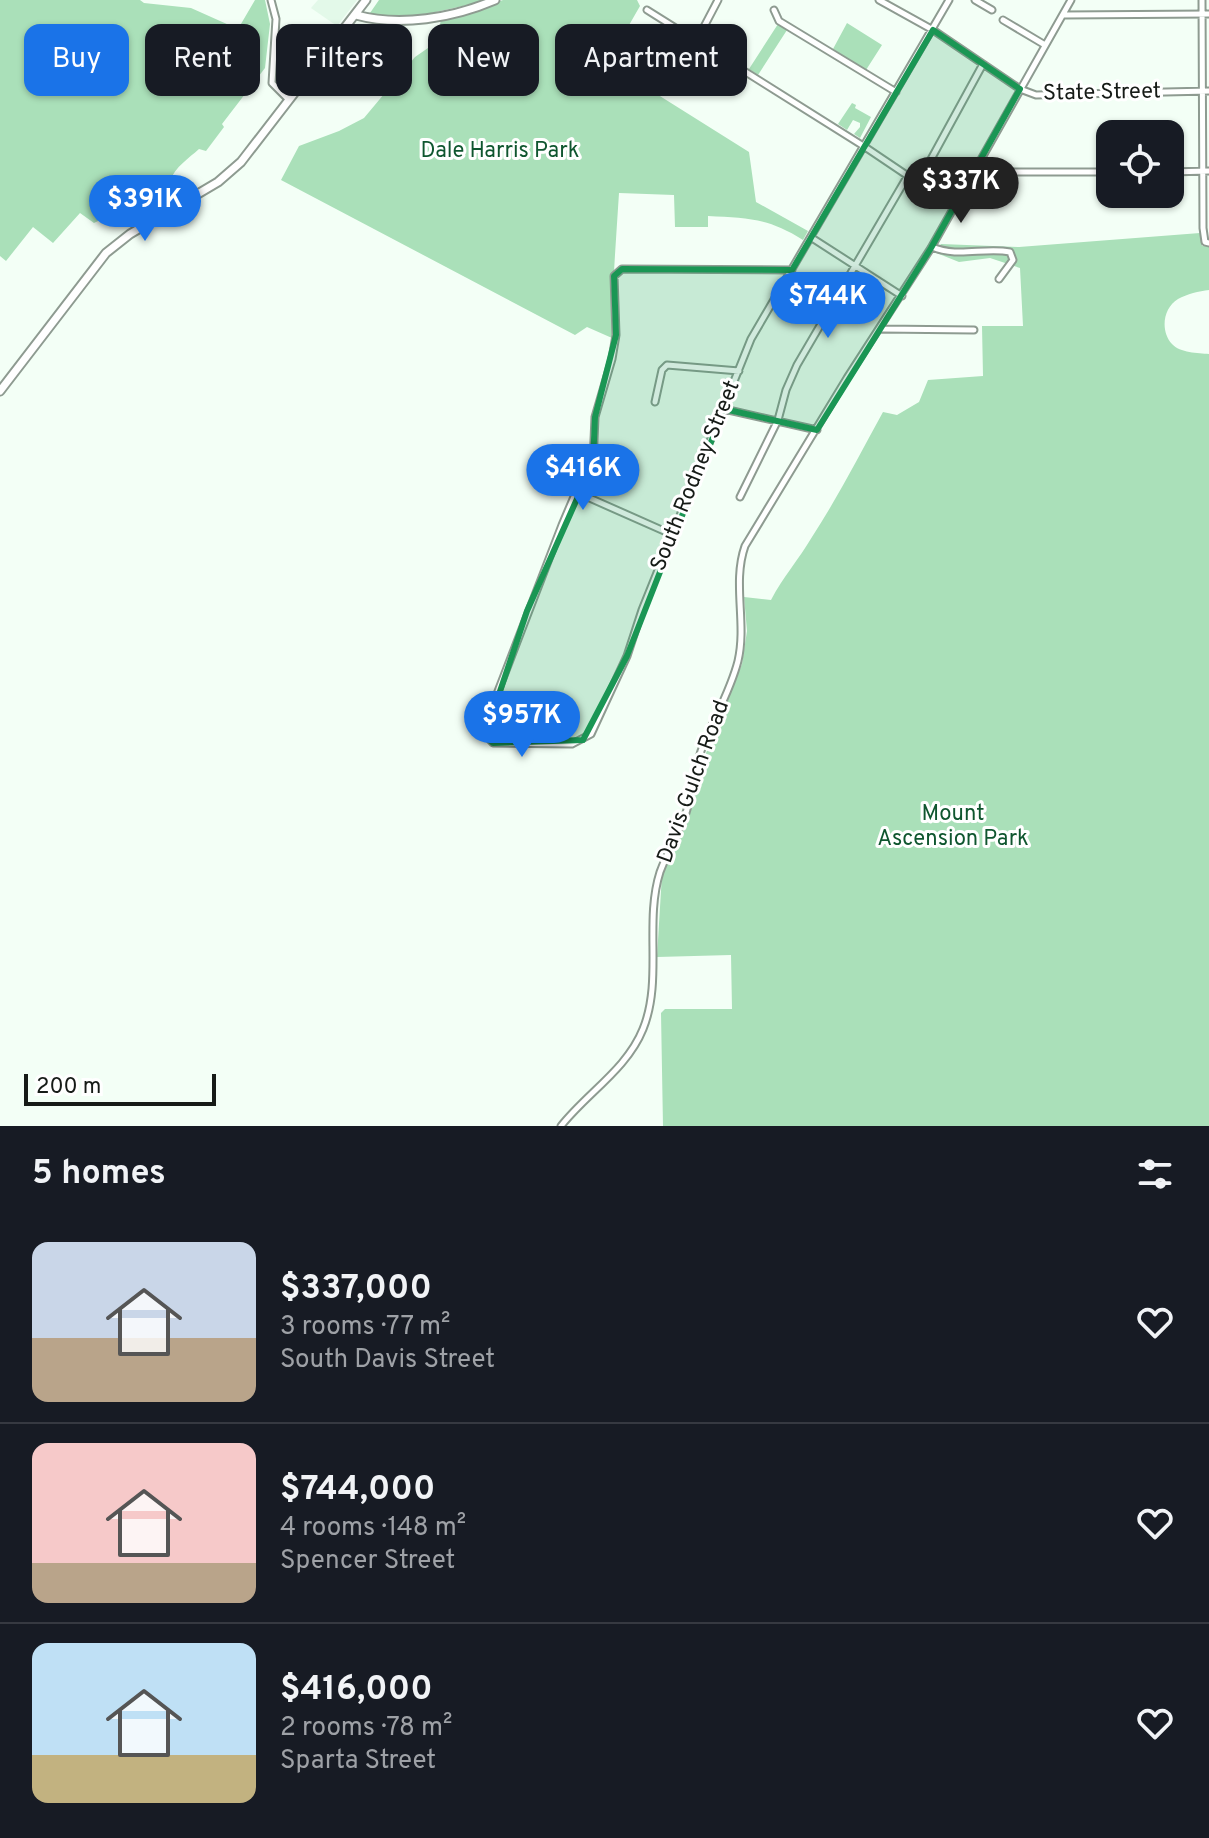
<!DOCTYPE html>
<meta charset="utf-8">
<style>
body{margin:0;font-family:Overpass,sans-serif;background:#242831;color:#f1f3f6;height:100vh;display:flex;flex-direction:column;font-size:30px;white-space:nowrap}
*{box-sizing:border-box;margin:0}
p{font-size:26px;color:#9ea1a6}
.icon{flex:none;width:44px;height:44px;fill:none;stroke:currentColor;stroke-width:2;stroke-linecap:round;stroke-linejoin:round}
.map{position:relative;height:1126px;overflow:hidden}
.sheet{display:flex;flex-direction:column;background:#171b24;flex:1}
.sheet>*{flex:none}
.top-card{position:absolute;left:24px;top:24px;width:800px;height:72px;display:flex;gap:16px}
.tools{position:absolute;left:1096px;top:120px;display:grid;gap:16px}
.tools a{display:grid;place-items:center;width:88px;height:88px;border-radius:16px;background:#171b24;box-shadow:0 2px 6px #0004;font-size:40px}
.scale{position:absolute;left:24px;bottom:20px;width:192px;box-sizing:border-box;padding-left:8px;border:4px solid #161b17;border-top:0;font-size:22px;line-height:28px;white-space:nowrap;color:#161b17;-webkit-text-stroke:6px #fff;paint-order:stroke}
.price{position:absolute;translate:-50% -68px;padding:0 18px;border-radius:28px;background:#1a73e8;color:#fff;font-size:26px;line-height:52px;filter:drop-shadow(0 2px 4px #0008)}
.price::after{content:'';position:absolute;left:50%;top:48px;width:24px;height:18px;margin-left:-12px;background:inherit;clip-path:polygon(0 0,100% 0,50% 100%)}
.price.current{background:#222;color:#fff}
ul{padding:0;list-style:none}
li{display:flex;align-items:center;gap:24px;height:200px;padding:0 32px}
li+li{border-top:2px solid #363941}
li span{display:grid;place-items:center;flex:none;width:224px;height:160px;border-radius:16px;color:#555}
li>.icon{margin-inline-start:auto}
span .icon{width:96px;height:96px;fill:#fffc;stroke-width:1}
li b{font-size:34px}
h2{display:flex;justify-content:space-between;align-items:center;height:96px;padding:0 32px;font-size:34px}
.tag{padding:0 28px;border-radius:16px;background:#171b24;box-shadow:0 2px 6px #0004;font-size:28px;line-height:72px}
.tag.current{background:#1a73e8;color:#fff}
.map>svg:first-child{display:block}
</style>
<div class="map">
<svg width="1209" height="1126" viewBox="0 0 1209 1126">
<rect width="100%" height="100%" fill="#f3fff6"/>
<path fill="#e3f9e9" d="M 318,0 L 357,0 L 337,26 L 311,8 Z"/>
<path fill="#aae0b9" d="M 0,0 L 140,0 L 144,3 L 191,8 L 238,29 L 255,0 L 265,0 L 270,24 L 265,68 L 222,124 L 224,127 L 206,151 L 199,149 C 189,158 175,167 170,181 C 167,189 168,192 162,200 L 157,192 L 94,223 L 80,213 L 53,243 L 33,227 L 6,261 L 0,256 Z
M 379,0 L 484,0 L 485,1 L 418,16 L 372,16 L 370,13 Z
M 503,0 L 637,0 L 640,6 L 613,53 L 620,71 L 749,152 L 756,202 L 808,231 L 803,240 C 768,218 748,218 708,216 L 708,227 L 675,227 L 674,195 L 619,193 C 616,241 612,289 612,338 L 587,327 L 575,335 L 281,180 L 299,146 L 339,131 L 364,118 L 415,57 L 428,48 L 439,32 L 441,18 L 459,15 Z
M 847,23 L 882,45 L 866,70 L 833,49 Z
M 778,24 L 787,30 L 758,75 L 749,69 Z
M 292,52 L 303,62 L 311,52 L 315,52 L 288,88 C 272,76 282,65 292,52 Z
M 852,103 L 856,105 L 855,108 L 871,117 L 860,138 L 854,134 L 860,127 L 860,123 L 853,120 L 847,130 L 838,124 Z
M 1200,233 L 1202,246 L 1209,246 L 1209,290 C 1199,291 1187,294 1178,299 C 1163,308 1160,331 1172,344 C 1180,353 1198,353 1209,354 L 1209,1126 L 663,1126 L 661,1013 L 665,1009 L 732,1009 L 731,955 L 657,957 L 662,874 L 679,840 L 696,791 L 706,753 L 742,664 L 747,631 L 744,597 L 771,600 C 783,577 799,559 812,537 C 838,497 860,454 883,412 L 897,415 L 919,402 L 928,380 L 983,376 L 982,326 L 1023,326 L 1020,268 L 990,258 L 959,262 L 934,252 L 941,244 L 1019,247 Z"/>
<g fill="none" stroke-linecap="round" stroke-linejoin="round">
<defs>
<path id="minor" d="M 271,0 L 276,19 L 272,83 L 289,100
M 879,0 L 933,30 L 1020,89 L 1036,95 L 1209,91
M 975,0 L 992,10
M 1202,0 L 1203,228 L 1205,242 L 1209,243
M 647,10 L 865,147 L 954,207
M 774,10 L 779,21 L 896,92
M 1064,15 L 1209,14
M 1003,20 L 1045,45
M 696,42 L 718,0
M 974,172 L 1110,172
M 1170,172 L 1209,171
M 918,183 L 983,64
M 812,238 L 902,296
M 932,247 C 958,258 984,247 1010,252 L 1013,260 L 999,279
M 792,270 L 622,269 L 614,276 L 616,335 L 612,359 L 595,417 L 593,463 L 576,492 L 562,525 L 490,712 C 485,726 482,733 493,743 L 572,744 L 591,734 L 627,656 L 642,610 L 751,339 L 949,0
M 881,329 L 974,330
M 655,402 L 662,370 L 667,365 L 739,371
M 724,409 L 817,430
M 576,492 L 673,535
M 740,497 L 778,420 L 786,390 L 797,365 L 907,177
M 561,1126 C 587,1093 627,1069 643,1029 C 663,980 644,922 660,872 C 667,853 677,835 685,816 C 692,795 694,772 701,751 C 712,721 730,693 738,661 C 747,623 732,583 745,546 L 847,378 L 931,248 L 1071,0"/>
<path id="tertiary" d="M 356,15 C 400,27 453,18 495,0
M 0,391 L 106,253 L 130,234 L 218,182 L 241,162 L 366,0"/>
</defs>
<use href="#minor" stroke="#8e9b91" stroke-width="9"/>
<use href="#tertiary" stroke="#8e9b91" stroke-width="11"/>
<use href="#minor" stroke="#fff" stroke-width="5"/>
<use href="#tertiary" stroke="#fff" stroke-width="7"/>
</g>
<path fill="#1a9654" fill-opacity="0.2" stroke="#1a9654" stroke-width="6" stroke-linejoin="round" d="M 933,30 L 1020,89 L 931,248 L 817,430 L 724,409 L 627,656 L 583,740 L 493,743 L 485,736 L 527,611 L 593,463 L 595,417 L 616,335 L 614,276 L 622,269 L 792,270 Z"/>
<g text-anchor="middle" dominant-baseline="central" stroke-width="6" stroke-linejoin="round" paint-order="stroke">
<g font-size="22" fill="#161b17" stroke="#fff">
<text transform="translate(1102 93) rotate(-1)">State Street</text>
<text transform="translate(696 476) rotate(-68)">South Rodney Street</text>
<text transform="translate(694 782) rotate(-70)">Davis Gulch Road</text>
</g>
<g font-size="22" fill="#0f562f" stroke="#fff">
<text x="500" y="151">Dale Harris Park</text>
<text x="953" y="814">Mount<tspan x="953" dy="25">Ascension Park</tspan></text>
</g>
</g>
</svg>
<div class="tools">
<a><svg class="icon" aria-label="locate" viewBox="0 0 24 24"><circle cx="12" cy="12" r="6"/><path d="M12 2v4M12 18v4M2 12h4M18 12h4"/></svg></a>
</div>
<div class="scale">200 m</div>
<b class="price current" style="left:961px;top:225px">$337K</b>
<b class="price" style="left:145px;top:243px">$391K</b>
<b class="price" style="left:828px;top:340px">$744K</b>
<b class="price" style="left:583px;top:512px">$416K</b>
<b class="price" style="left:522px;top:759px">$957K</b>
<div class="top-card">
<a class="tag current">Buy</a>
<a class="tag">Rent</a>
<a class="tag">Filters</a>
<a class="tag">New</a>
<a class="tag">Apartment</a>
</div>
</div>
<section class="sheet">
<h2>5 homes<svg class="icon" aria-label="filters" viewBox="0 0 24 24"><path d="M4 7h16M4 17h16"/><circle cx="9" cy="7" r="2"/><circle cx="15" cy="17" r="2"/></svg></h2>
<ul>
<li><span style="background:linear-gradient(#c9d6e8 60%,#b9a48a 0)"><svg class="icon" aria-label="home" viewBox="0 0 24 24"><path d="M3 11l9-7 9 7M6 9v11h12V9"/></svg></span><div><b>$337,000</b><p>3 rooms · 77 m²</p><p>South Davis Street</p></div><svg class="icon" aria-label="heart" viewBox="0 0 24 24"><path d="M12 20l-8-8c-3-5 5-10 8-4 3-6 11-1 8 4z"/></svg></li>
<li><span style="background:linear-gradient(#f6c9c9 75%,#b9a48a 0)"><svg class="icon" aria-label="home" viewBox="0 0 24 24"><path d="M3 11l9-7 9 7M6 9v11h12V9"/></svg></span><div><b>$744,000</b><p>4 rooms · 148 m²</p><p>Spencer Street</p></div><svg class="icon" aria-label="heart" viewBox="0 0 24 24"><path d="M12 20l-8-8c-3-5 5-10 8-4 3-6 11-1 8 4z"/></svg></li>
<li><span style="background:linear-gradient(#bfe0f5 70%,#c2b280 0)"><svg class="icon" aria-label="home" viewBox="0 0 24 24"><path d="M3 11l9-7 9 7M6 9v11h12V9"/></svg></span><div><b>$416,000</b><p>2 rooms · 78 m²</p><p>Sparta Street</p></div><svg class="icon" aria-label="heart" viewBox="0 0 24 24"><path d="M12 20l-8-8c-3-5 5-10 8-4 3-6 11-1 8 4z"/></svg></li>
</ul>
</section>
